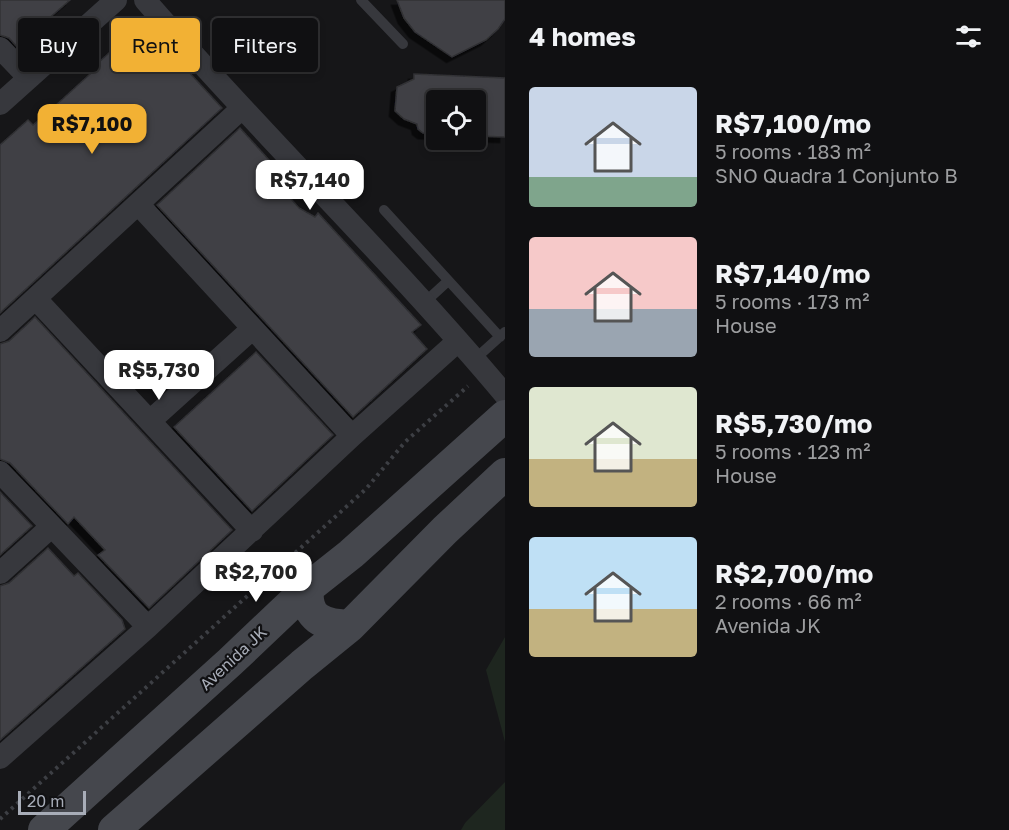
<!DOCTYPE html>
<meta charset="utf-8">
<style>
body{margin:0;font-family:"Golos Text",sans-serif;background:#1e1e20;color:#f1f3f6;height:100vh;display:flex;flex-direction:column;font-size:22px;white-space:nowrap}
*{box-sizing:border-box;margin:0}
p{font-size:20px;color:#9c9d9f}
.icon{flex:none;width:33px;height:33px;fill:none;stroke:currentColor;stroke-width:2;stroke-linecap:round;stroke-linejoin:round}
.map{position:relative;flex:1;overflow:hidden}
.side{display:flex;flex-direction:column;background:#101012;width:504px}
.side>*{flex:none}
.hud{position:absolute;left:18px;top:18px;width:396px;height:54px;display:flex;gap:12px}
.tools{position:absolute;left:426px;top:90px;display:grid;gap:12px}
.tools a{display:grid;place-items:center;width:60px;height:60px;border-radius:6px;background:#101012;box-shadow:0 3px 9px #0003,0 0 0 2px #303032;font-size:30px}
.scale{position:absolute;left:18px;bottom:15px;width:68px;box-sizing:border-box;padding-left:6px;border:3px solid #a8adb8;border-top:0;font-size:16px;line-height:21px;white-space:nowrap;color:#a8adb8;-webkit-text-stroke:4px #111113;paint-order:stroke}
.price{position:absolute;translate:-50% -51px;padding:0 14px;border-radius:12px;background:#fff;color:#222;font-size:20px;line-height:39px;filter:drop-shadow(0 2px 3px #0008)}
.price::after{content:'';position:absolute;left:50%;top:36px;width:18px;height:14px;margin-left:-9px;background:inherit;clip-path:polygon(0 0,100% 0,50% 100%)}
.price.current{background:#f2b134;color:#111}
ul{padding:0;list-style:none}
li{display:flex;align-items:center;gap:18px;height:150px;padding:0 24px}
li span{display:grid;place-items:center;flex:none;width:168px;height:120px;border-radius:6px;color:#555}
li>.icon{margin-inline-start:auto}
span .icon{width:72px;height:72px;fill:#fffc;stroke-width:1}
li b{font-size:26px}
h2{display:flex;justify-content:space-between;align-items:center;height:72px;padding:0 24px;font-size:26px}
.tag{padding:0 21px;border-radius:6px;background:#101012;box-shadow:0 3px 9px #0003,0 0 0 2px #303032;font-size:21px;line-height:54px}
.tag.current{background:#f2b134;color:#111}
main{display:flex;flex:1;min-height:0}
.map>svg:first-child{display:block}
</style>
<main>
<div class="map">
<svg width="505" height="830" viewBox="0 0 505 830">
<defs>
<filter id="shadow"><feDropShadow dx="-5.5" dy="5.5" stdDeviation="0" flood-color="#0009"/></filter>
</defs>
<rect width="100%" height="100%" fill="#161618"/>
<path fill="#1e261f" d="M 505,637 L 505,742 L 486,670 Z
M 505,782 L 505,830 L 461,830 L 465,823 Z"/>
<path fill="#404145" stroke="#303034" stroke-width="1.5" filter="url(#shadow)" d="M 0,0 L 70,0 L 32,33 L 33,34 L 18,48 L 9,38 L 0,35 Z
M 397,0 L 505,0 L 505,19 L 498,29 L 486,40 L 452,57 L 415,32 L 404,18 Z
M 150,30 L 222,108 L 0,313 L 0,145 L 28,120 L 33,125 L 55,106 L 100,65 L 98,63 L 120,43 L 127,51 Z
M 414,74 L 505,78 L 505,137 L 476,136 L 476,100 L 436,100 L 436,134 L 423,133 L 418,129 L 417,124 L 404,119 L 395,111 L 397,87 L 414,79 Z
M 240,128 L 278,170 L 271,176 L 299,208 L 315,217 L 318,213 L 421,325 L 412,332 L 427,349 L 353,417 L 157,205 Z
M 35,317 L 232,530 L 149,608 L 98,555 L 105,550 L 74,517 L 68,524 L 10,463 L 0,459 L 0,344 L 9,341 Z
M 256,352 L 333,435 L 252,511 L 174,427 Z
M 0,492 L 32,526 L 0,555 Z
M 48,548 L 74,576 L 78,573 L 122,620 L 125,629 L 0,740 L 0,586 L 9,583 Z"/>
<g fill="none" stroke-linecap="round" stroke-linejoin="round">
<path stroke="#3d3f44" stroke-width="4" stroke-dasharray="3 4.5" stroke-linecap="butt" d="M 0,819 L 366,489 L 405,442 L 468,386"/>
<path stroke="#37383d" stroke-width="10" d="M 361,0 L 403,44
M 384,210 L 500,337
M 424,303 L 448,281
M 475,359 L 505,332"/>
<path stroke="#37383d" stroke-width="22" d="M 145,0 C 262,135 391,259 505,395
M 0,48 L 29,78
M 0,104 L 116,0
M 139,205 L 352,436
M 36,299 L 252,531
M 0,331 L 242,108
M 150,421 L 252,329
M 0,472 L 148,627
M 0,573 L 51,527
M 0,758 L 148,627 L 352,436 L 458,341"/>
<path stroke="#45474d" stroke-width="32" d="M 308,588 C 305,619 323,625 350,626
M 44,830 L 230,662 L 308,588 L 351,554 L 505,416
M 114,830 L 302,665 L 350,626 L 445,530 L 505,474"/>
</g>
<g text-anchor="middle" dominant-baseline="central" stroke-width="4.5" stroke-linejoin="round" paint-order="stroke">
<g font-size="16" fill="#a8adb8" stroke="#111113">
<text transform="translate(233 658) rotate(-43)">Avenida JK</text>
</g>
</g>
</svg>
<div class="tools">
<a><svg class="icon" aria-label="locate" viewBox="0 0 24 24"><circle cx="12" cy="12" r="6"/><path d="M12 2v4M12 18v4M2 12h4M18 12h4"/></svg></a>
</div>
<div class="scale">20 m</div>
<b class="price current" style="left:92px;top:155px">R$7,100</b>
<b class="price" style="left:310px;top:211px">R$7,140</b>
<b class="price" style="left:159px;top:401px">R$5,730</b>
<b class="price" style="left:256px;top:603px">R$2,700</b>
<div class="hud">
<a class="tag">Buy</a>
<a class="tag current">Rent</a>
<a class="tag">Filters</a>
</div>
</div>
<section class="side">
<h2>4 homes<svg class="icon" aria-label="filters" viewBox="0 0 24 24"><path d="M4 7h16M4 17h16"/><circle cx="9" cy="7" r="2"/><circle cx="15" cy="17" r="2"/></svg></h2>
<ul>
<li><span style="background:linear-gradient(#c9d6e8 75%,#7fa58c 0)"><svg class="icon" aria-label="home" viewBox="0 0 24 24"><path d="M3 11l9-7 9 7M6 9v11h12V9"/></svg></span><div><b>R$7,100/mo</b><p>5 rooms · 183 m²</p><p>SNO Quadra 1 Conjunto B</p></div></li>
<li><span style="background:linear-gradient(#f6c9c9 60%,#9aa5b1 0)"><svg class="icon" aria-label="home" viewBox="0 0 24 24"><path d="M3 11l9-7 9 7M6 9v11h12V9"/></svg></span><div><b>R$7,140/mo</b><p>5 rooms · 173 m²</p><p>House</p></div></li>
<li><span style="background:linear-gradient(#dfe7d0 60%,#c2b280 0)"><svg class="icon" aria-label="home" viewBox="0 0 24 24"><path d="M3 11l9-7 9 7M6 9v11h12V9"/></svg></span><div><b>R$5,730/mo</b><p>5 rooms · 123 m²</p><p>House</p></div></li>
<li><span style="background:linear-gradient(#bfe0f5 60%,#c2b280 0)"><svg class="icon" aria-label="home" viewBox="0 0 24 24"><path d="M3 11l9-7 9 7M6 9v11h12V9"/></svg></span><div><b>R$2,700/mo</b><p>2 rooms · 66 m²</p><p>Avenida JK</p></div></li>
</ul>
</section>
</main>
